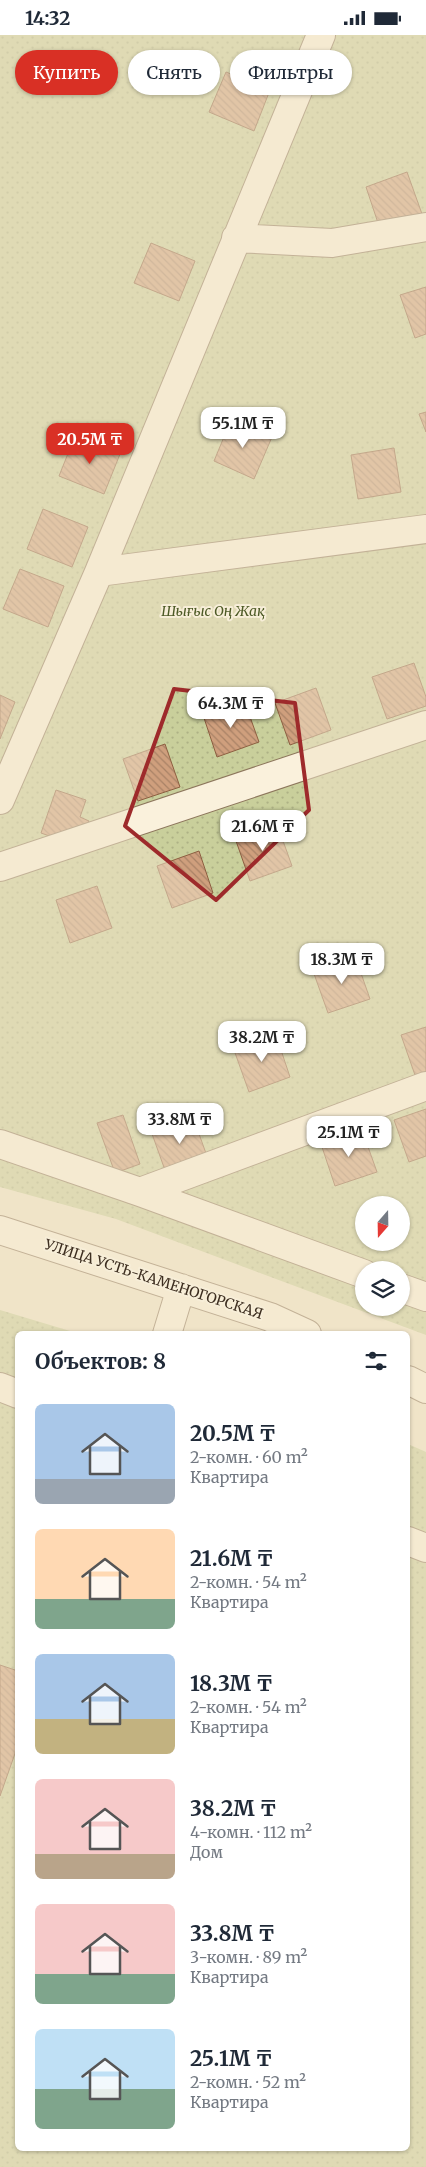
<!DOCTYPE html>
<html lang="ru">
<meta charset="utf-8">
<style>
body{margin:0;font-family:Merriweather,serif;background:#f2f2f3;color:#1f2937;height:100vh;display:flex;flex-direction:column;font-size:19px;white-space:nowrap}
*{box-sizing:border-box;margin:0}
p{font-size:16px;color:#747a83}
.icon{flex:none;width:28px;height:28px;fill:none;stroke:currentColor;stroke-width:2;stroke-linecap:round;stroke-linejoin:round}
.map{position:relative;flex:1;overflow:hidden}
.panel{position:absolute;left:15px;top:1296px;width:395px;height:820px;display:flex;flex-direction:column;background:#fff;border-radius:8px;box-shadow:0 1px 4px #0004}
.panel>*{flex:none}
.banner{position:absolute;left:15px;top:15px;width:396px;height:45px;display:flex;gap:10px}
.needle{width:32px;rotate:200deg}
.fabs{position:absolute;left:355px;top:1161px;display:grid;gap:10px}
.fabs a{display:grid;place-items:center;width:55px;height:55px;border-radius:50%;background:#fff;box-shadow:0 1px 4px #0004;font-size:25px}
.price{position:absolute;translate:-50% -42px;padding:0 11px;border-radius:10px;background:#fff;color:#222;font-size:16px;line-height:32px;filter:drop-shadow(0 1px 2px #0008)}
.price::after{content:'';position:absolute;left:50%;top:30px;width:15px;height:11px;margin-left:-8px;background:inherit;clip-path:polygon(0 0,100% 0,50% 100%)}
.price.active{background:#d93025;color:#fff}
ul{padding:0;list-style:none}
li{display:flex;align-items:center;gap:15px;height:125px;padding:0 20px}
li span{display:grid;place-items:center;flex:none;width:140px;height:100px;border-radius:8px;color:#555}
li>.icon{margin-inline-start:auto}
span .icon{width:60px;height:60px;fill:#fffc;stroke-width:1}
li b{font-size:21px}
h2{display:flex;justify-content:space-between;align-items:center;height:60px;padding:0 20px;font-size:21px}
.chip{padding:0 18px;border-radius:22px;background:#fff;box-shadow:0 1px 4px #0004;font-size:18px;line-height:45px}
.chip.active{background:#d93025;color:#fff}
.status{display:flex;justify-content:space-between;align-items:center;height:35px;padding:0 25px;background:#fff;direction:ltr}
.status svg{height:14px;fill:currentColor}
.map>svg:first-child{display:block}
</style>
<div class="status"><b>14:32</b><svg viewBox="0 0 49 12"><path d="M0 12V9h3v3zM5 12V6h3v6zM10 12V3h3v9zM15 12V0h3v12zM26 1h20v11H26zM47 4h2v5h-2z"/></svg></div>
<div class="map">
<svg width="426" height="2132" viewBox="0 0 426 2132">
<defs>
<pattern id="green-dots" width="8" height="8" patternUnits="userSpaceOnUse" patternTransform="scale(1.25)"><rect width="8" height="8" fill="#c9cf9b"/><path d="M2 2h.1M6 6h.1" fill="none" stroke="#aeb285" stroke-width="1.8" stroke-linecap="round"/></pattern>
<pattern id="building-back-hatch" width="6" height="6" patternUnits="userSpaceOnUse" patternTransform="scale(1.25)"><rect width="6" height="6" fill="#cf9f7d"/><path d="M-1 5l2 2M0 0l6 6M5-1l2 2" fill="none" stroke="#a98266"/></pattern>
</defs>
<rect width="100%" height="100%" fill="#f0e4c8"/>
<path fill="url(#green-dots)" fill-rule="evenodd" d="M 0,0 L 426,0 L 426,1300 L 116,1184 L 0,1152 ZM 364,1170 L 401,1170 L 401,1208 L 364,1208 ZM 364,1235 L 401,1235 L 401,1272 L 364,1272 Z
M 0,1275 L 80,1299 L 18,1299 L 18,2114 L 408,2114 L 408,1409 L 426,1417 L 426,2132 L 0,2132 Z"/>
<path fill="url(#building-back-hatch)" stroke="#8d5f41" d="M 226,37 L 270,55 L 254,96 L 209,77 Z
M 407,137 L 422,179 L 380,194 L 366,152 Z
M 151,208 L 195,226 L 179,266 L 134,248 Z
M 426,252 L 426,299 L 415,303 L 400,260 Z
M 426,377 L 426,397 L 419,379 Z
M 231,385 L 272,402 L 254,444 L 214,426 Z
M 75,401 L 120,419 L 104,459 L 59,441 Z
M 394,413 L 401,457 L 358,464 L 351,420 Z
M 43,474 L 88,492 L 72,532 L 27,514 Z
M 20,534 L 64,551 L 48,592 L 3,574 Z
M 414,628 L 426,662 L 426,671 L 387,684 L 372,642 Z
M 316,653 L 331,695 L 290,710 L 275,668 Z
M 0,660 L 15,667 L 0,704 Z
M 244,665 L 259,707 L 217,722 L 203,680 Z
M 165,709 L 180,752 L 138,766 L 123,724 Z
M 56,755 L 86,765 L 80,782 L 89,786 L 84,801 L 69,808 L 41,798 Z
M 277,789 L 292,831 L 250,846 L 235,803 Z
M 199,816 L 213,858 L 172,873 L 157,831 Z
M 97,851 L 112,893 L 70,908 L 56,865 Z
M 355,921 L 370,964 L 328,978 L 313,936 Z
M 426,992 L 426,1039 L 416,1043 L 401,1000 Z
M 276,1000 L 290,1042 L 249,1057 L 234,1015 Z
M 426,1074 L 426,1121 L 409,1127 L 394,1085 Z
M 123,1080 L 140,1129 L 115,1138 L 97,1088 Z
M 193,1082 L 208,1124 L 166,1138 L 151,1096 Z
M 362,1095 L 377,1137 L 335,1151 L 321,1109 Z
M 0,1630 L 18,1636 L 18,1710 L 0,1761 Z"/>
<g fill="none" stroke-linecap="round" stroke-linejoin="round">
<defs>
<path id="minor" d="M 236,203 L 332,208 L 426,192
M 99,537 L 426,494
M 0,765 L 99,537 L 321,0
M 0,832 L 426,690
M 0,1109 L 140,1157 L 364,1239
M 140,1157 L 426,1051
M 0,1195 L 270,1282 L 307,1299
M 401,1253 L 426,1262
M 167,1299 L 181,1253
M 408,1345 L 426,1354
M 0,1352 L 18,1359
M 408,1506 L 426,1513"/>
</defs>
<use href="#minor" stroke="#8d765c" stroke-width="30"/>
<use href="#minor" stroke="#faf1dc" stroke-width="28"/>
</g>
<path d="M0 0H426V2132H0ZM 174,654 L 295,668 L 309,775 L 216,865 L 125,791 Z" fill="#f0e4c8" fill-opacity=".55" fill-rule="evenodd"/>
<path fill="none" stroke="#9e2a2b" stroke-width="4" stroke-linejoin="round" d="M 174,654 L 295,668 L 309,775 L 216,865 L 125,791 Z"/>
<g text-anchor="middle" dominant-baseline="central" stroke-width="4" stroke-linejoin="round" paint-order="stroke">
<g font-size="14" font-style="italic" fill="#4d5a26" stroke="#f7eed8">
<text x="213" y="576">Шығыс Оң Жақ</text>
</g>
<g font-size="14" fill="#3d2e20" stroke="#f7eed8">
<text transform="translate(154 1244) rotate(18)">УЛИЦА УСТЬ-КАМЕНОГОРСКАЯ</text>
</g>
</g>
</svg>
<div class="fabs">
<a><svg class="needle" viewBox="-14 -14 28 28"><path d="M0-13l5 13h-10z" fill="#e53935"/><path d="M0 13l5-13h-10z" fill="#747a83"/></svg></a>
<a><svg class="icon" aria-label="layers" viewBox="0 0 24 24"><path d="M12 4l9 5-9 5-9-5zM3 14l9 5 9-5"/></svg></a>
</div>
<b class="price" style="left:243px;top:414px">55.1M ₸</b>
<b class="price active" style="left:90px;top:430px">20.5M ₸</b>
<b class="price" style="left:231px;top:694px">64.3M ₸</b>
<b class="price" style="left:263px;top:817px">21.6M ₸</b>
<b class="price" style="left:342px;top:950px">18.3M ₸</b>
<b class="price" style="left:262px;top:1028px">38.2M ₸</b>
<b class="price" style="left:180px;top:1110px">33.8M ₸</b>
<b class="price" style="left:349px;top:1123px">25.1M ₸</b>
<div class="banner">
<a class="chip active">Купить</a>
<a class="chip">Снять</a>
<a class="chip">Фильтры</a>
</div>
<section class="panel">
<h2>Объектов: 8<svg class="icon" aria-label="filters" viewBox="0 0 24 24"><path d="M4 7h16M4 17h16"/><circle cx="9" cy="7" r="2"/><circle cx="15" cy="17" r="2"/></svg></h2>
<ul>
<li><span style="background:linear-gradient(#a9c7e8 75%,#9aa5b1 0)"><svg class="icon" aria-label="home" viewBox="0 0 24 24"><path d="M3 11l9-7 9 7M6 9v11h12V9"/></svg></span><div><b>20.5M ₸</b><p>2-комн. · 60 m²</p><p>Квартира</p></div></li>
<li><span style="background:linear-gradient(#ffd9b3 70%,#7fa58c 0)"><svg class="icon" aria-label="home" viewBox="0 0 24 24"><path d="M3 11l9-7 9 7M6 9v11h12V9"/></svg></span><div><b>21.6M ₸</b><p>2-комн. · 54 m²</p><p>Квартира</p></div></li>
<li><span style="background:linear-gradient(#a9c7e8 65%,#c2b280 0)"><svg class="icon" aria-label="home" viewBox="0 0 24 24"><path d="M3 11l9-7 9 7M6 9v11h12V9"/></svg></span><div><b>18.3M ₸</b><p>2-комн. · 54 m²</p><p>Квартира</p></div></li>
<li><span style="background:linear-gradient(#f6c9c9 75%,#b9a48a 0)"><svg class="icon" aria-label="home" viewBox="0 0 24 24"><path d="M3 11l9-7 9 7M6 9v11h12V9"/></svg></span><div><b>38.2M ₸</b><p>4-комн. · 112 m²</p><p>Дом</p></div></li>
<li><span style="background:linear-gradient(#f6c9c9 70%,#7fa58c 0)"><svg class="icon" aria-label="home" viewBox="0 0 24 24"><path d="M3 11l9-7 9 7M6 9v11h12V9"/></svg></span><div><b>33.8M ₸</b><p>3-комн. · 89 m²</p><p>Квартира</p></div></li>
<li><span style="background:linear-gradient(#bfe0f5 60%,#7fa58c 0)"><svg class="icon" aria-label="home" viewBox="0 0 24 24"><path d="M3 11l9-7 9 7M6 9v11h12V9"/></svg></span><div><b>25.1M ₸</b><p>2-комн. · 52 m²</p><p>Квартира</p></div></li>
</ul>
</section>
</div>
